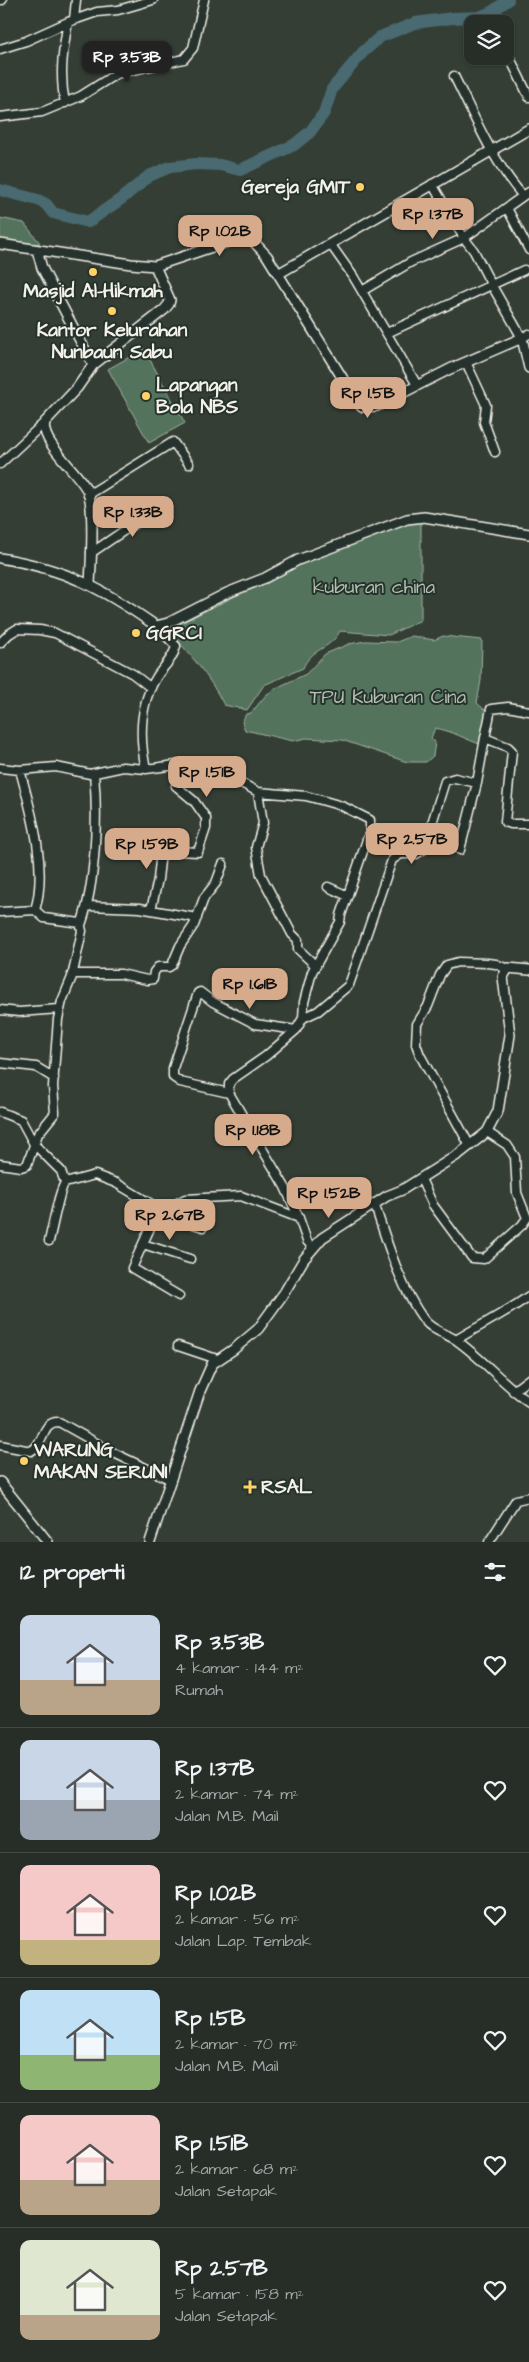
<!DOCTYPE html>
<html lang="id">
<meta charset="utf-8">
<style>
body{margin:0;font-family:"Architects Daughter",sans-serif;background:#333a34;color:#f1f3f6;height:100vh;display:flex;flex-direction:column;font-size:19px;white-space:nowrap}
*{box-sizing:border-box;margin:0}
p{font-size:16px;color:#a4a8a8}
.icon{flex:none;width:28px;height:28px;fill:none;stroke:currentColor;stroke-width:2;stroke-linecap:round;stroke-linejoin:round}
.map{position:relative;height:1542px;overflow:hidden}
.panel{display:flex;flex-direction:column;background:#272e28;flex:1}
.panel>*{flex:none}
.controls{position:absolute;left:464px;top:15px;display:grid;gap:10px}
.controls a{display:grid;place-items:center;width:50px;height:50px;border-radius:10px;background:#272e28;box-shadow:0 1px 4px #0004,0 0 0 1px #434a45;font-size:25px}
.price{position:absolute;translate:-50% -42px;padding:0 11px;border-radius:10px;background:#d6ab8b;color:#111;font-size:16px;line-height:32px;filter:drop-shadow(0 1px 2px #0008)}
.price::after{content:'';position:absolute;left:50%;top:30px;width:15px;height:11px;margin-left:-8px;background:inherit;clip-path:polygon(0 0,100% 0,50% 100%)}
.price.active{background:#222;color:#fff}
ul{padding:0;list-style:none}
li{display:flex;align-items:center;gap:15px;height:125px;padding:0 20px}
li+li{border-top:1px solid #434a45}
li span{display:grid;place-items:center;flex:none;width:140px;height:100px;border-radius:10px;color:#555}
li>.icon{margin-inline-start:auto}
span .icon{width:60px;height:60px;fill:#fffc;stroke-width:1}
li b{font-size:21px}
h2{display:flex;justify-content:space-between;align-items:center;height:60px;padding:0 20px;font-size:21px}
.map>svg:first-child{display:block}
</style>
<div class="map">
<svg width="529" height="1542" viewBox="0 0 529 1542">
<rect width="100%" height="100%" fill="#343e35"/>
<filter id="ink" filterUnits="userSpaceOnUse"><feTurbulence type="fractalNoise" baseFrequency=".02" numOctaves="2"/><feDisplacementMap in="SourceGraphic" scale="10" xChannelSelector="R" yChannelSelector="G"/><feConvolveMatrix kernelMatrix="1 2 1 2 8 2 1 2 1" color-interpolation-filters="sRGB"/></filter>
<g filter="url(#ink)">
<path fill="#52735d" stroke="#a3b2a2" d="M 0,218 L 24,223 L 40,243 L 23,248 L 0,245 Z
M 144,349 L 185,423 L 149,443 L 108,369 Z
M 421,519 L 421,620 L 389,635 L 340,631 C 329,651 312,647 303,668 L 264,685 L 247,710 L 224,705 C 209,676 190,653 167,630 L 298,565 Z
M 412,636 L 434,640 L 443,636 L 482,640 L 481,680 L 477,703 L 486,711 L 482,745 C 465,739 452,731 435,728 L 431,738 L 435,742 L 433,756 L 426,762 L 407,762 L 342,740 L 306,738 L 293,741 L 245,730 L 242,722 L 246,714 L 251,713 L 266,695 L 276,688 L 306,674 L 325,654 L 349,644 L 365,641 L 397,642 Z"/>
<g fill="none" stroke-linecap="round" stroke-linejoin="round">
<path stroke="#4a6a71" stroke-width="12" d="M 0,190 L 38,200 L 46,204 L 53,213 L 88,222 L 121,199 L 149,176 L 170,167 L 196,164 L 220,165 L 240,170 L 294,145 L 310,132 L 324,113 L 332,89 L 363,52 L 380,37 L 415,23 L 452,18 L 479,17 L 490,13 L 508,0"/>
<defs>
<path id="minor" d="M 0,0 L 2,0
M 74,19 L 76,0
M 0,49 L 26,41 L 68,22
M 506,50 L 529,97
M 454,76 C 474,116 493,162 523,196 L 529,192
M 65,103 C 59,75 63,49 68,22 L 97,12 L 118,10 L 153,0
M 0,117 L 42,112 L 81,96 L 116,74 L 184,59 L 193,48 L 204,0
M 432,184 L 464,238 L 474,251 L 491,284 L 522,338 L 529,334
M 507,208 L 529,250
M 331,245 L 353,276 L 417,385
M 362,291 L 411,262 L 464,238 L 523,196
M 387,333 L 524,270
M 466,362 L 486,405 L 484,422 L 495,452
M 0,464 L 45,422
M 88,495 L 173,442 L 189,464
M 91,553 L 162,505
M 0,643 L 9,634 L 17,629 L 40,630 L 55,633 L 133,674 L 151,688
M 529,711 L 508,707 L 491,709 L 485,738 L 508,747 L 512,751 L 505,822 L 511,824 L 529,824
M 0,768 L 20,770 L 56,767 L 90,774 L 123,767 L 146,769 L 176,765 L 221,772 L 258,792 L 306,796 L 321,800 L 342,806 L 370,820 L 370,831 L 341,915 L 340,922 L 312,972 L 304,1002 L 303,1018 L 296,1030 L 266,1056 L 233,1079 L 229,1084 L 229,1093 L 285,1187 L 299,1218
M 146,769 C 139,737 139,706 156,678 C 163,666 173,660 176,646 L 156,626
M 20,770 C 31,811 48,868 35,910
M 258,792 L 263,823 L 256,847 L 261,875 L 292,934 L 298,940 L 298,949 L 316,966
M 460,850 L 477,783 L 485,738
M 328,887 L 348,896
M 88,906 L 140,908 L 197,918
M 151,910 L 158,879 L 161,852 L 168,847 L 178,851 L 198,852 L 206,828 L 206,818 L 194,801 L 176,786
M 0,912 L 35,910 L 44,918 L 80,923 L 82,931 L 72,977 L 62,1001 L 58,1019 L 53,1086 L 55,1113 L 38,1134 L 27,1165 L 21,1167 L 0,1164
M 81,925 C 96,883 98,817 94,773
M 72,974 L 121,974 L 147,980 L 153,979 L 154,972 L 158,967 L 169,967 L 172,965 L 180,946 L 194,925 L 204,898 L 216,883 L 223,864
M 0,1010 L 19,1012 L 59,1009
M 303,1018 L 318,1011 L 349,985 L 392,860 L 401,854 L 416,854 L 424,849 L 445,781 L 455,778 L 477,783
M 0,1063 L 36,1067 L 54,1078
M 229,1093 L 180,1082 L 173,1077 L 173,1068 L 198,993 L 200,992 L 213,1002 L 255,1024 L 296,1030
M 0,1112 L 21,1120 L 34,1144 L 61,1171 L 65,1183
M 470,1146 L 420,1055 L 416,1044 L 417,1024 L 428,1006 L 440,975 L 447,965 L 458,962 L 487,963 L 496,964 L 507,969
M 421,1179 L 433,1205 L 472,1258 L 484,1259 L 522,1225 L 527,1218 L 517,1193 L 515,1157 L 507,1145 L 487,1132
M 65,1183 L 95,1175 L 116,1183 L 153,1205 L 166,1209 L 185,1199 L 241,1196 L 299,1218 L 307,1241 L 313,1248
M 374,1203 C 387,1242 400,1287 424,1320 C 433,1331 445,1333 456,1340 C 482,1358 503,1384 529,1402
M 159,1208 L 132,1268 L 179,1296
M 166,1209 L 177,1219 L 203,1227
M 49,1241 C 52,1230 60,1187 65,1183
M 143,1244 L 190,1259
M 456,1340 C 480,1325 506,1313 529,1296
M 178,1346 L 217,1359
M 513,1391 L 529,1379
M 0,1445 L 31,1451 C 45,1444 41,1421 59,1422 L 116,1454 L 171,1480
M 489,1542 L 516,1500 L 529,1497"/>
<path id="tertiary" d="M 0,244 L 131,264 L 155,266 L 170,300 L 169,304 L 164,310 L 93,365 L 77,388 L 45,422 C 39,442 80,473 88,492 C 95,511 91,563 90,584
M 37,250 L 42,268 L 93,365
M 155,266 L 239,238 L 252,240 L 267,256 L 356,400 L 362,407 L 377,406 L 450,369 L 522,338 L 529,368
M 278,274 L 529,129
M 0,558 C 66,569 102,588 156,626 L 168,623 L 227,593 L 265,578 L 298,560 L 407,519 L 424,517 L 529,534
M 0,1482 L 48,1542
M 150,1542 L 200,1391 L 212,1364 L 234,1349 L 258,1329 L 284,1293 L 304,1259 L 322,1238 L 387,1196 L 402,1190 L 459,1154 L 487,1132 L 498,1111 L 510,1035 L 503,977 L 508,968 L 529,970"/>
</defs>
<use href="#minor" stroke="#f4f1e8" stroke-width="11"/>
<use href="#tertiary" stroke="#f4f1e8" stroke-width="12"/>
<use href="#minor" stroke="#26332d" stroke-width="8"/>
<use href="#tertiary" stroke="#26332d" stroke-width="9"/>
</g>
</g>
<g fill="#ffd166" stroke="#26332d" stroke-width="2">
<circle cx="360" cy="187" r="5"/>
<circle cx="93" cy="272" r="5"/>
<circle cx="112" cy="311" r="5"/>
<circle cx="146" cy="396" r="5"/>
<circle cx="136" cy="633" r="5"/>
<circle cx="24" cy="1461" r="5"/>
<path d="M247.5 1479.5h5v5h5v5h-5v5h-5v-5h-5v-5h5z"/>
</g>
<g text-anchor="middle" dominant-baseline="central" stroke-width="4" stroke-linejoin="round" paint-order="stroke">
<g font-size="19" font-weight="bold" fill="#f4f1e8" stroke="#26332d" text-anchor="start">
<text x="350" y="187" text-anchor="end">Gereja GMIT</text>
<text x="93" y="291" text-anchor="middle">Masjid Al-Hikmah</text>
<text x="112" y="330" text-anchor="middle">Kantor Kelurahan<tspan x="112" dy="22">Nunbaun Sabu</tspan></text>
<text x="156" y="385">Lapangan<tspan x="156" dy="22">Bola NBS</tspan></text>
<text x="146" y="633">GGRCI</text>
<text x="34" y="1450">WARUNG<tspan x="34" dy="22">MAKAN SERUNI</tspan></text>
<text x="261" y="1487">RSAL</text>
</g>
<g font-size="19" fill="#b3bfb0" stroke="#26332d">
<text x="374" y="587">kuburan china</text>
<text x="388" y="697">TPU Kuburan Cina</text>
</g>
</g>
</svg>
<div class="controls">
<a><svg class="icon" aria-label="layers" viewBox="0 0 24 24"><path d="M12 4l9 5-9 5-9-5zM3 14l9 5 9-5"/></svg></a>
</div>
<b class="price active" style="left:127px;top:83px">Rp 3.53B</b>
<b class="price" style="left:433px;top:240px">Rp 1.37B</b>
<b class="price" style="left:220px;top:257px">Rp 1.02B</b>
<b class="price" style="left:368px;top:419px">Rp 1.5B</b>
<b class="price" style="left:133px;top:538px">Rp 1.33B</b>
<b class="price" style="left:207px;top:798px">Rp 1.51B</b>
<b class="price" style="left:412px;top:865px">Rp 2.57B</b>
<b class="price" style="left:147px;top:870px">Rp 1.59B</b>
<b class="price" style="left:250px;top:1010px">Rp 1.61B</b>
<b class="price" style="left:253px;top:1156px">Rp 1.18B</b>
<b class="price" style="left:329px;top:1219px">Rp 1.52B</b>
<b class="price" style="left:170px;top:1241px">Rp 2.67B</b>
</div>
<section class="panel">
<h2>12 properti<svg class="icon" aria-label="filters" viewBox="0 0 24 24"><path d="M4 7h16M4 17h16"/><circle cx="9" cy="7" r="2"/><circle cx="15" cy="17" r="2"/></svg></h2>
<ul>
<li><span style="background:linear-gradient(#c9d6e8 65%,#b9a48a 0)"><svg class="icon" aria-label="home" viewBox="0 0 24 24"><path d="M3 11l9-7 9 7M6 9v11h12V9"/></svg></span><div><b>Rp 3.53B</b><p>4 kamar · 144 m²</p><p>Rumah</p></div><svg class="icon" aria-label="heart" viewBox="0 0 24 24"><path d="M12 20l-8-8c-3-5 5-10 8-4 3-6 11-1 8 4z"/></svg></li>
<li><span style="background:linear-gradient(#c9d6e8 60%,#9aa5b1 0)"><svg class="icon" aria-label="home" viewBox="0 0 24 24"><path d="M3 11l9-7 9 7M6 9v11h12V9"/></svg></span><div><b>Rp 1.37B</b><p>2 kamar · 74 m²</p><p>Jalan M.B. Mail</p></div><svg class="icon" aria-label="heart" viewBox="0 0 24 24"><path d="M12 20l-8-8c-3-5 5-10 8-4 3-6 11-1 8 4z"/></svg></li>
<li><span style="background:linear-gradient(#f6c9c9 75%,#c2b280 0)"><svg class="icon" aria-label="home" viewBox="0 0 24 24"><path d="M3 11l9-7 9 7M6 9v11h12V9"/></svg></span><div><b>Rp 1.02B</b><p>2 kamar · 56 m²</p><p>Jalan Lap. Tembak</p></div><svg class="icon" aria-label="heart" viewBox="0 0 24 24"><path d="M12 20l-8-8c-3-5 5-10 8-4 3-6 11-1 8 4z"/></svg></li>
<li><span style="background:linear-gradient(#bfe0f5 65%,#8fb573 0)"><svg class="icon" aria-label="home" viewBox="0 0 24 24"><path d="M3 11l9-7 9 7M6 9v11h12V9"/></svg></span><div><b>Rp 1.5B</b><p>2 kamar · 70 m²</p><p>Jalan M.B. Mail</p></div><svg class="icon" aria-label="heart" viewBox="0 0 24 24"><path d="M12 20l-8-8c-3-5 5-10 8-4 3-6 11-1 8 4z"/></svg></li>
<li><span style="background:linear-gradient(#f6c9c9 65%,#b9a48a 0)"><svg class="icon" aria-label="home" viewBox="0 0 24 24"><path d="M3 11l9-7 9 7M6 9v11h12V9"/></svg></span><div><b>Rp 1.51B</b><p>2 kamar · 68 m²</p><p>Jalan Setapak</p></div><svg class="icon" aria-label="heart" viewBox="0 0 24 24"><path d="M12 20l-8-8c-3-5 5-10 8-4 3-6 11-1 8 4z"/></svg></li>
<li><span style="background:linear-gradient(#dfe7d0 75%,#b9a48a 0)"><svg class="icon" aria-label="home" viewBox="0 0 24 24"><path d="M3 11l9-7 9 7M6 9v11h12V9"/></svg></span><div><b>Rp 2.57B</b><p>5 kamar · 158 m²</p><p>Jalan Setapak</p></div><svg class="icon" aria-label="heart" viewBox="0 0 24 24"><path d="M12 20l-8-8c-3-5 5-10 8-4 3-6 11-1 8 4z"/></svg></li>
</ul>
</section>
